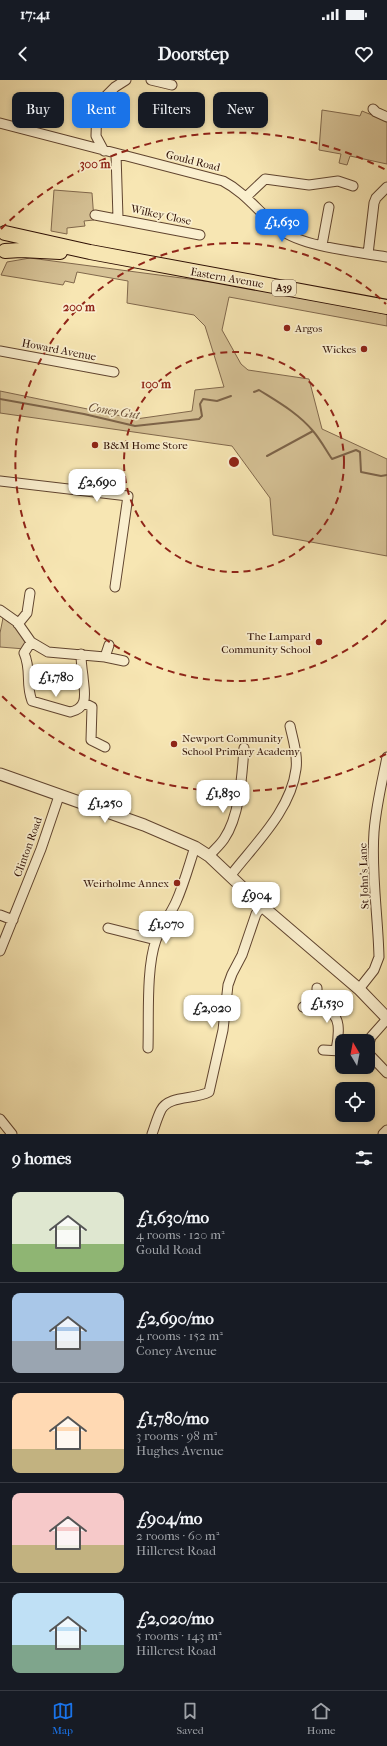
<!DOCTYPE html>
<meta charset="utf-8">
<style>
body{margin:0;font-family:"IM FELL French Canon",serif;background:#242831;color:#f1f3f6;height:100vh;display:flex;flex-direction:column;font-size:15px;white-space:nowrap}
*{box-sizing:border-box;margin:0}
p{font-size:13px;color:#9ea1a6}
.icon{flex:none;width:22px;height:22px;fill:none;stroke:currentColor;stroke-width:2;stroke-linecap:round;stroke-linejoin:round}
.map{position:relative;height:1054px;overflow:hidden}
.details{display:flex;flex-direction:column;background:#171b24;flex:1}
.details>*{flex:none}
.hud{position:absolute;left:12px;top:12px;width:363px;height:36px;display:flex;gap:8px}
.needle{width:26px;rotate:350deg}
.fabs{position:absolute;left:335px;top:954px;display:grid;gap:8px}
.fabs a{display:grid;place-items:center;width:40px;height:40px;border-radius:8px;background:#171b24;box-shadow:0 2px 6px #0003;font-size:20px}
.price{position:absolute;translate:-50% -34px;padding:0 9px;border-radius:8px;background:#fff;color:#222;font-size:13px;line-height:26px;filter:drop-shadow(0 1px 2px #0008)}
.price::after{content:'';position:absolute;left:50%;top:24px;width:12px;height:9px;margin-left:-6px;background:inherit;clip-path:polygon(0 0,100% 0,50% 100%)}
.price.selected{background:#1a73e8;color:#fff}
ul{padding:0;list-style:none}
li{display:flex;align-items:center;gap:12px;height:100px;padding:0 12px}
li+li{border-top:1px solid #363941}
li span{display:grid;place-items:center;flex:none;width:112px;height:80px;border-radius:8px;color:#555}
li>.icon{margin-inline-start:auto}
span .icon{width:48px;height:48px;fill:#fffc;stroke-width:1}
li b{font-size:17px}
h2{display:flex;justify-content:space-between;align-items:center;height:48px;padding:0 12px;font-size:17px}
.pill{padding:0 14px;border-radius:8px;background:#171b24;box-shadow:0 2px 6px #0003;font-size:14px;line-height:36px}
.pill.selected{background:#1a73e8;color:#fff}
.status{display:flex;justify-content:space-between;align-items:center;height:28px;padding:0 20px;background:#171b24;direction:ltr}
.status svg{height:11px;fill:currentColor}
header{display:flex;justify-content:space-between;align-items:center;height:52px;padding:0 12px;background:#171b24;font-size:18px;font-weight:800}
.dock{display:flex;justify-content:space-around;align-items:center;height:56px;border-top:1px solid #363941;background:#171b24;font-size:11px;color:#9ea1a6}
.dock a{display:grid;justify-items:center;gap:2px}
.dock .selected{color:#1a73e8}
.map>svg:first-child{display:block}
</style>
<div class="status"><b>17:41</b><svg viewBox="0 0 49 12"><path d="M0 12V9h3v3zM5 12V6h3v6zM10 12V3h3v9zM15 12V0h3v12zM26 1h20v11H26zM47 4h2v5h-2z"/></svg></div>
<header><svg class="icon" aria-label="back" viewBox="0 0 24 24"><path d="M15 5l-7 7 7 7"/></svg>Doorstep<svg class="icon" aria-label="heart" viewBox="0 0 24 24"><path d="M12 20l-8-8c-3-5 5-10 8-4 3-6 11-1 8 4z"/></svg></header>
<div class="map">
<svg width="387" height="1054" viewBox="0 0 387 1054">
<rect width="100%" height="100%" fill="#f7e6b3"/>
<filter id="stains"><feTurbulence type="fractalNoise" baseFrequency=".005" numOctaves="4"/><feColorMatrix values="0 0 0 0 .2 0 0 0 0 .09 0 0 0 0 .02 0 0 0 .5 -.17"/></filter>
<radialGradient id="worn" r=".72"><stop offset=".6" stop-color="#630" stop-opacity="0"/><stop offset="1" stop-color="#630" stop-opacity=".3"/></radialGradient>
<path fill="#d5c195" stroke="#81684c" d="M 322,30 L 360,36 L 362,31 L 387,41 L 387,84 L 350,76 L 347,85 L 339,83 L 341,74 L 319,70 Z
M 54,110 L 92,113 L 94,140 L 84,141 L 85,146 L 67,148 L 67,154 L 51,151 Z
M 30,178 L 227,204 L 387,234 L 387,246 L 229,217 L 222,250 L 241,284 L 248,290 L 309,299 L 322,349 L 387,379 L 387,476 L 273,455 L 270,418 L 232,366 L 0,333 L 0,311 L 136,339 L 192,331 L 195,310 L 224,307 L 205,246 L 194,235 L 127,223 L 128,201 L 77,192 L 74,203 L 65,201 L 63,205 L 1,195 L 7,182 Z
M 3,538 L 12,542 L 27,562 L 25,569 L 0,567 L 0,553 Z"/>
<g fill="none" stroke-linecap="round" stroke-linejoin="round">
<path stroke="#7d6449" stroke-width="2" d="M 254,312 L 259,310 C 278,322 298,333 313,351 C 320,359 326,370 332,379 L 356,370 L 360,372 L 361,392 L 381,396 L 387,395
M 0,319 L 84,334 L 135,346 L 199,339 L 202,336 L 200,324 L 203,319 L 217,321 L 231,316
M 267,376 L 313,351"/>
<defs>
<path id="minor" d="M 151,0 L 172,5
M 373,29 L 376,32 L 387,37
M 0,43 L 223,101 C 246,113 260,134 281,150 C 303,167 359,172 387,177
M 104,71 L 96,56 L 97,25 L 115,7 L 126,0
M 116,74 L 118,138
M 246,117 L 265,99 L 309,105 L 338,101 L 353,106
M 95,135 L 200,155
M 322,165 L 329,127
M 368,174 L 374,123 L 376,118 L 387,107
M 0,271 L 114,292
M 0,401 L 128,416 L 115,507
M 0,530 L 17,542 L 31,562 L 48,572 L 105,577 L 109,565
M 18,544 L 27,533 L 30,513
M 31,562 L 24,573 C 32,591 25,603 32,621 L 70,632 C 90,628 84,611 83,596 C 82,589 81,581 81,574
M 105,577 L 124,581
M 84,623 L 92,627 L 91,660 L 105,667
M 209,776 C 214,770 220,765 224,759 C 240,736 242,695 244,668
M 231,795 C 255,764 291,730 296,689 C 298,675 293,660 290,646
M 0,835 L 13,840
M 108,848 L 156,860
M 0,871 L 41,769 L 59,716
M 359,909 L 374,890 L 379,877 C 378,835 371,793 374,752 C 376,726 382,702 387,677
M 317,922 L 317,908
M 303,927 C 305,926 308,923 311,922 C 322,919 337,935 338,945 C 339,954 338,961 336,970
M 368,967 L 371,957 L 387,939
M 148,968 C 149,937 146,888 156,860 C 161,847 170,835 176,822 C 184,804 189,785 195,767
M 323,970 L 341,971
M 368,973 L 387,993
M 0,1039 L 12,1054
M 152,1054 C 155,1046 157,1038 161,1030 C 169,1015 194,1020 209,1012 L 223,950 L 228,905 L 232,894 L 242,875 L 256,834 L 262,826
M 383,1054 L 387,1050"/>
<path id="tertiary" d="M 0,694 L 144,745 L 195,767 L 209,776 L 262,826 L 359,909 L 387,938"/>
<path id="primary" d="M 5,153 L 90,172 L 387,227
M 5,171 L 21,170 L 60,172"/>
</defs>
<use href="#minor" stroke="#60442f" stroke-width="11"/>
<use href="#tertiary" stroke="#60442f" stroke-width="13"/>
<use href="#primary" stroke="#2d0e03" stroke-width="16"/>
<use href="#minor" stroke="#faefce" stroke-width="9"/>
<use href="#tertiary" stroke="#faefce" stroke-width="11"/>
<use href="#primary" stroke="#f7e6b3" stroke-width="14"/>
</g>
<g fill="none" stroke="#8f2418" stroke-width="2" stroke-dasharray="7 5">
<circle cx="234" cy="382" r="110"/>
<path d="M386 540A219 219 0 1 1 386 224"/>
<path d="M386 674A329 329 0 0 1 1 615M1 149A329 329 0 0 1 386 90"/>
</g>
<g fill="#8f2418" stroke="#faefce" stroke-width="1.5">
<circle cx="287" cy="248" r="4"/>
<circle cx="364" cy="269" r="4"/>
<circle cx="95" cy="365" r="4"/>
<circle cx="319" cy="562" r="4"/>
<circle cx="174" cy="664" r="4"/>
<circle cx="177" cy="803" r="4"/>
</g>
<g text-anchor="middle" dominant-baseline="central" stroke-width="3.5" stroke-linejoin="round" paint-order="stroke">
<rect fill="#faefce" stroke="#6a5240" stroke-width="1" x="272" y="200" width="24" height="16" rx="3"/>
<g font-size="10" font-weight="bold" fill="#2d0e03">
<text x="284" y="208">A39</text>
</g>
<g font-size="11" fill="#2d0e03" stroke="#faefce">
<text transform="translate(193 81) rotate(14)">Gould Road</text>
<text transform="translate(161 135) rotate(12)">Wilkey Close</text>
<text transform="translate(227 198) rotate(10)">Eastern Avenue</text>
<text transform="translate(59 270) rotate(11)">Howard Avenue</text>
<text transform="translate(28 767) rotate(-70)">Clinton Road</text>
<text transform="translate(364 796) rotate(-92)">St John's Lane</text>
</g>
<g font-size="11" fill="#2d0e03" stroke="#faefce" text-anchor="start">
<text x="295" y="248">Argos</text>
<text x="356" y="269" text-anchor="end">Wickes</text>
<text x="103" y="365">B&amp;M Home Store</text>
<text x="311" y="556" text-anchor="end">The Lampard<tspan x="311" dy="13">Community School</tspan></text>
<text x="182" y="658">Newport Community<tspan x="182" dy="13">School Primary Academy</tspan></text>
<text x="169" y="803" text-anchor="end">Weirholme Annex</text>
</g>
<g font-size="12" font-style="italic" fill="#694e37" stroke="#faefce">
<text transform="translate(114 331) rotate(9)">Coney Gut</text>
</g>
</g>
<circle cx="234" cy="382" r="6" fill="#8f2418" stroke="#faefce" stroke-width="2"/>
<g font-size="12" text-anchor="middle" font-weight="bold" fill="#8f2418" stroke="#faefce" stroke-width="3.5" stroke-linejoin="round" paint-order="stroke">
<text x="95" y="88">300 m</text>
<text x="79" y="231">200 m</text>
<text x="156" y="308">100 m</text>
</g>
<rect width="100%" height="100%" filter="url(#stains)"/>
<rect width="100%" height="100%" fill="url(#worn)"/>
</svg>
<div class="fabs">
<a><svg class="needle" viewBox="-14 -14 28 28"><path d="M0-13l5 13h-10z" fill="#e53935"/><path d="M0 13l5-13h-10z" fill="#9ea1a6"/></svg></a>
<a><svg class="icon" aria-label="locate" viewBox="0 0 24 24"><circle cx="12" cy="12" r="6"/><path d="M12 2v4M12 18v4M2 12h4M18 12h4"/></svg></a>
</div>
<b class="price selected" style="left:282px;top:163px">£1,630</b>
<b class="price" style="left:97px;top:423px">£2,690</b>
<b class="price" style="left:56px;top:618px">£1,780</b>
<b class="price" style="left:223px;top:734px">£1,830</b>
<b class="price" style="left:105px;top:744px">£1,250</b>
<b class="price" style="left:256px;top:836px">£904</b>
<b class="price" style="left:166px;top:865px">£1,070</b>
<b class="price" style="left:327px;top:944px">£1,530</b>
<b class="price" style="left:212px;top:949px">£2,020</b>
<div class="hud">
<a class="pill">Buy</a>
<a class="pill selected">Rent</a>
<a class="pill">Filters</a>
<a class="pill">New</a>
</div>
</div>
<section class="details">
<h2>9 homes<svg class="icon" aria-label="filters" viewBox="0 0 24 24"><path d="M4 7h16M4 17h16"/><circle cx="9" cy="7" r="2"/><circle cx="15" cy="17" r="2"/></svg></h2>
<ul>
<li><span style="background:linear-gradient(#dfe7d0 65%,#8fb573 0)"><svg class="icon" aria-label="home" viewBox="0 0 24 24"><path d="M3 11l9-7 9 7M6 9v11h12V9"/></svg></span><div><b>£1,630/mo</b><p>4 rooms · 120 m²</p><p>Gould Road</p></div></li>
<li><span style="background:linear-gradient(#a9c7e8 60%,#9aa5b1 0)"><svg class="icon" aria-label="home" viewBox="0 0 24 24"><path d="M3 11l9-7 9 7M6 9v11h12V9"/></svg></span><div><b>£2,690/mo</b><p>4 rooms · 152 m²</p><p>Coney Avenue</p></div></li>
<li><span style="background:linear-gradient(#ffd9b3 70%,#c2b280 0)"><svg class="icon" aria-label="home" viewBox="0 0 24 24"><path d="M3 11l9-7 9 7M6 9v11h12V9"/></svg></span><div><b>£1,780/mo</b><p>3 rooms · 98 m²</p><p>Hughes Avenue</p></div></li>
<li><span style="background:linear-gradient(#f6c9c9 65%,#c2b280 0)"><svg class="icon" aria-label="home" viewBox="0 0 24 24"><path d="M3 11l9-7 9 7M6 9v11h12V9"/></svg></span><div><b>£904/mo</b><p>2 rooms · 60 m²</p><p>Hillcrest Road</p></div></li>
<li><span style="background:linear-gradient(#bfe0f5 65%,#7fa58c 0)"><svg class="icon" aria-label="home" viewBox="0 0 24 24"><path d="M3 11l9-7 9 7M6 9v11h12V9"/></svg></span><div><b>£2,020/mo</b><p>5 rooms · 143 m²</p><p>Hillcrest Road</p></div></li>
</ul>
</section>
<nav class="dock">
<a class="selected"><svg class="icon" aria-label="map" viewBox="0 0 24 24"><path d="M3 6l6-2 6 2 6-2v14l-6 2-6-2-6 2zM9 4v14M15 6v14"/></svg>Map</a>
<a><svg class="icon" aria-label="saved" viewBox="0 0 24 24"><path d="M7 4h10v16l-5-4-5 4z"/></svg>Saved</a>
<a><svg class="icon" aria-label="home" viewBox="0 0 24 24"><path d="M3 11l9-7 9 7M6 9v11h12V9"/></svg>Home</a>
</nav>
